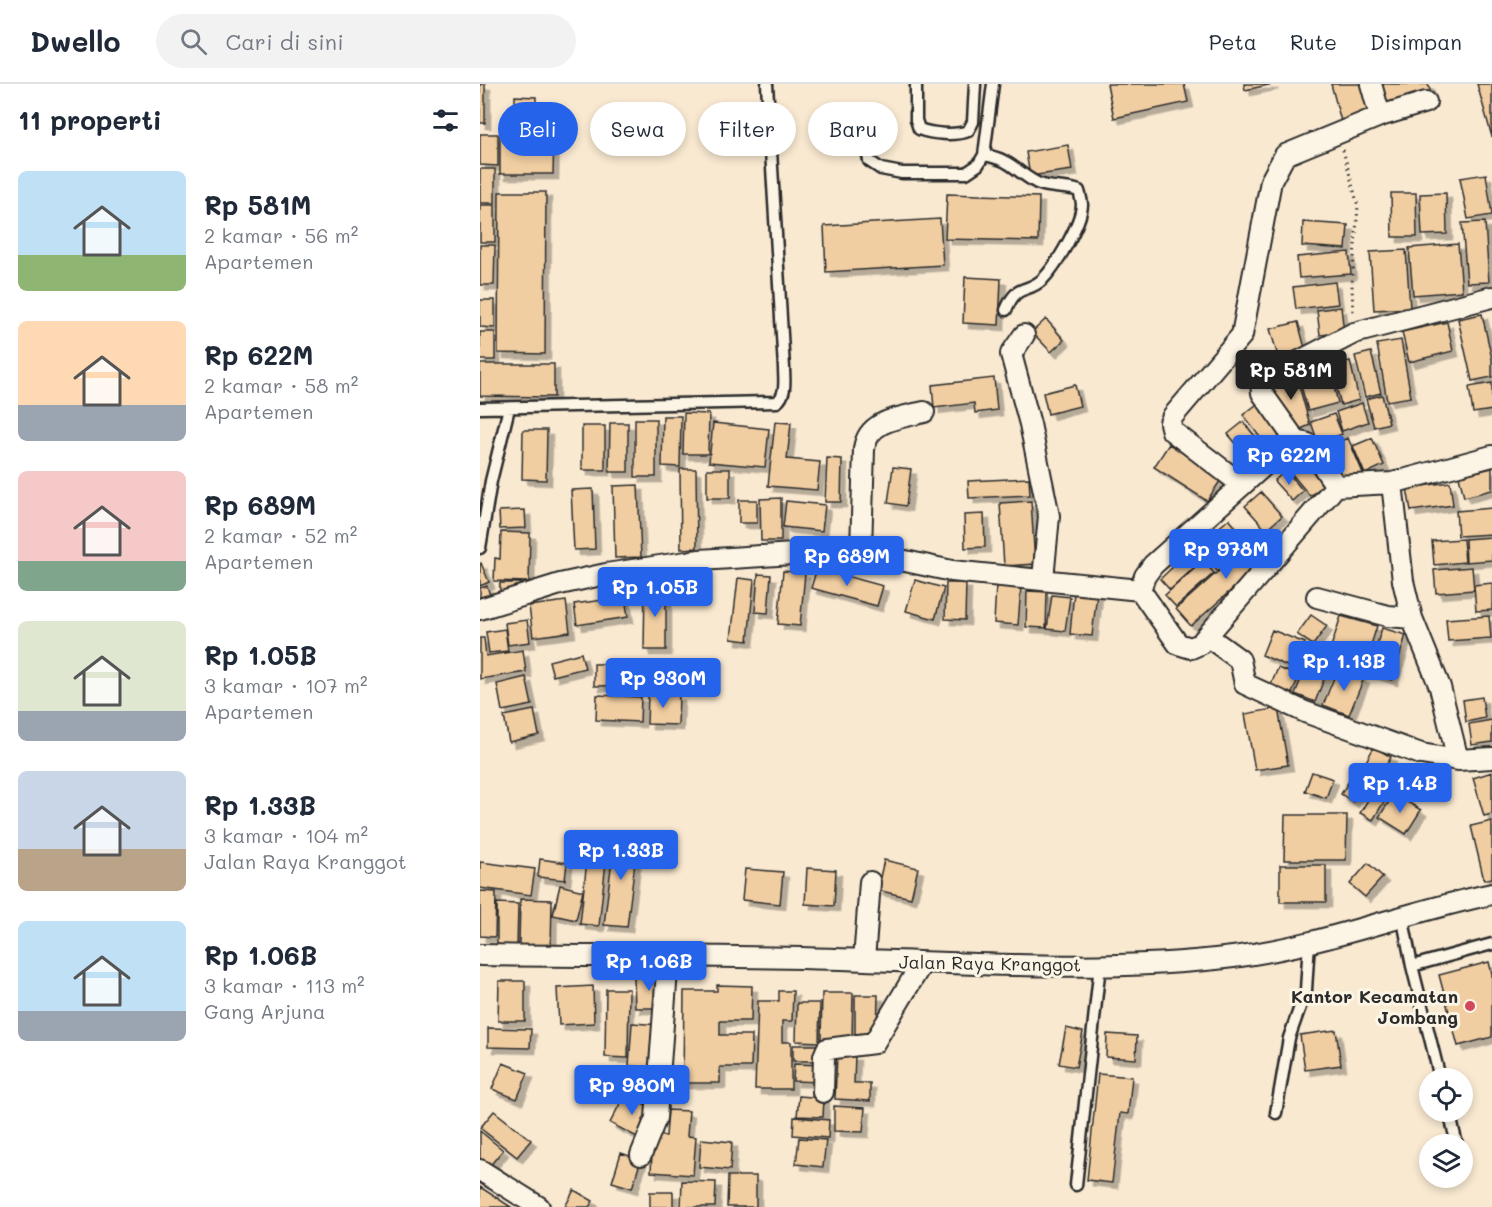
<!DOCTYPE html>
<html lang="id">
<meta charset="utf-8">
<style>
body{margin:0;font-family:Mali,sans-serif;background:#f2f2f3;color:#1f2937;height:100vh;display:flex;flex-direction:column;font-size:22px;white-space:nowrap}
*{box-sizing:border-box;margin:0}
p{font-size:20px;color:#747a83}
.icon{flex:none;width:33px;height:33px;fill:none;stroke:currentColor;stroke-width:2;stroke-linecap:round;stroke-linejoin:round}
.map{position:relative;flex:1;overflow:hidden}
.drawer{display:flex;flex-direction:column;background:#fff;width:480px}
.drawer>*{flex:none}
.top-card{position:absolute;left:18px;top:18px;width:570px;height:54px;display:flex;gap:12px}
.fabs{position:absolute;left:939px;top:984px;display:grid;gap:12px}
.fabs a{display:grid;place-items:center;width:54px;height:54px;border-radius:50%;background:#fff;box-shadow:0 3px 9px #0003;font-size:30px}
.price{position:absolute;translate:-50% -51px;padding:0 14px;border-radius:6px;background:#2563eb;color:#fff;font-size:20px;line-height:39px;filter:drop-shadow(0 2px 3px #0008)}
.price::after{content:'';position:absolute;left:50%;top:36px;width:18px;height:14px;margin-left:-9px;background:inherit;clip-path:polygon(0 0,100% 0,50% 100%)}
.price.selected{background:#222;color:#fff}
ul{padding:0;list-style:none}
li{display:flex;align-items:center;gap:18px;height:150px;padding:0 18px}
li span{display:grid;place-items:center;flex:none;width:168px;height:120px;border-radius:9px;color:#555}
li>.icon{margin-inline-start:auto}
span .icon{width:72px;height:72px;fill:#fffc;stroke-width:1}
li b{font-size:26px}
h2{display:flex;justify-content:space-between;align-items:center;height:72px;padding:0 18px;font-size:26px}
.pill{padding:0 21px;border-radius:27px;background:#fff;box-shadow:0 3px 9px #0003;font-size:21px;line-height:54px}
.pill.selected{background:#2563eb;color:#fff}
header{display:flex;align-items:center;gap:36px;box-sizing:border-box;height:84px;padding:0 30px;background:#fff;border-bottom:2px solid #e0e1e3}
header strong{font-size:28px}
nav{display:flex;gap:33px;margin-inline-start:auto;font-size:21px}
.search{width:420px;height:54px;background:#f2f2f3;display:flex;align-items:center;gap:15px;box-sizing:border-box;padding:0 21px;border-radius:33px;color:#747a83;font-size:22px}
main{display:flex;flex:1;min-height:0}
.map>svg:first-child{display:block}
</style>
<header>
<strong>Dwello</strong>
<div class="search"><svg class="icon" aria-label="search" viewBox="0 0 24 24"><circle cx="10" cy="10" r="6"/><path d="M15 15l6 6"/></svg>Cari di sini</div>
<nav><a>Peta</a><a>Rute</a><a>Disimpan</a></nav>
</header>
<main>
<section class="drawer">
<h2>11 properti<svg class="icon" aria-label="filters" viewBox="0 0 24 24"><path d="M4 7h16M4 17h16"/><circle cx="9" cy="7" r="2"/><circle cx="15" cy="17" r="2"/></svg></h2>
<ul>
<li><span style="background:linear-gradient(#bfe0f5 70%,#8fb573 0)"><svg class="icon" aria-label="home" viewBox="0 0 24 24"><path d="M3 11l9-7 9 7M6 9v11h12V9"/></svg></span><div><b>Rp 581M</b><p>2 kamar · 56 m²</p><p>Apartemen</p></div></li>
<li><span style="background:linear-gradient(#ffd9b3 70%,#9aa5b1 0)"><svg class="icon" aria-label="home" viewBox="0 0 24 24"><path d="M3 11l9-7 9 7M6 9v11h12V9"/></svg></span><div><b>Rp 622M</b><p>2 kamar · 58 m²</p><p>Apartemen</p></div></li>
<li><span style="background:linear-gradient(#f6c9c9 75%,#7fa58c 0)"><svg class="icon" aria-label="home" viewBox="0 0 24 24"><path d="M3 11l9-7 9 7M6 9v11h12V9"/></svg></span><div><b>Rp 689M</b><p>2 kamar · 52 m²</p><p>Apartemen</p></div></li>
<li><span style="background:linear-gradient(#dfe7d0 75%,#9aa5b1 0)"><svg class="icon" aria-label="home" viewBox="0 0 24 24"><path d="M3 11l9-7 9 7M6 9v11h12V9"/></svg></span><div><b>Rp 1.05B</b><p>3 kamar · 107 m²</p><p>Apartemen</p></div></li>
<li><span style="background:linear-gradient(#c9d6e8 65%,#b9a48a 0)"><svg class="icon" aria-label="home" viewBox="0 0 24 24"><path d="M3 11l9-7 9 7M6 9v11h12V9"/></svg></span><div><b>Rp 1.33B</b><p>3 kamar · 104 m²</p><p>Jalan Raya Kranggot</p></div></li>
<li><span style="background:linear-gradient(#bfe0f5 75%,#9aa5b1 0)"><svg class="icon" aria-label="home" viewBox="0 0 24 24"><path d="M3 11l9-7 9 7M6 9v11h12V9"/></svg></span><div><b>Rp 1.06B</b><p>3 kamar · 113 m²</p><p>Gang Arjuna</p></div></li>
</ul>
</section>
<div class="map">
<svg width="1012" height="1123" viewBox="0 0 1012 1123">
<defs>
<filter id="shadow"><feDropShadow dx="5.5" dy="5.5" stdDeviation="0" flood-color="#0004"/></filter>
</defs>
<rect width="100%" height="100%" fill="#f9e9d1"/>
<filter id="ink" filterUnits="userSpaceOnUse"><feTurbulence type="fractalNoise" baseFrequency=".0167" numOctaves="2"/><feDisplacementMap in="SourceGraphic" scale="12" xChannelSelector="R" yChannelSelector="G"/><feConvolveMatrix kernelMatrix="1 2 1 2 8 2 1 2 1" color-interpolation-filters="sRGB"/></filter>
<g filter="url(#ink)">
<path fill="#f1cea2" stroke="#2b2b2b" stroke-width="1.5" filter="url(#shadow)" d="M 0,0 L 5,0 L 5,39 L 0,39 Z
M 627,0 L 704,0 L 708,18 L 634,34 Z
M 764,0 L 793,0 L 765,6 Z
M 851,0 L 882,0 L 890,34 L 862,41 Z
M 898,0 L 948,0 L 951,10 L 904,23 Z
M 997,0 L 1012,0 L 1012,53 Z
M 35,12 L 56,13 L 56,36 L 35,36 Z
M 0,50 L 18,50 L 18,82 L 0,81 Z
M 20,51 L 74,51 L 73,90 L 20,90 Z
M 588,61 L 592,86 L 550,92 L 546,68 Z
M 0,85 L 15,85 L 15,119 L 0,119 Z
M 1006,90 L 1012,131 L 988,135 L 980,94 Z
M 19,108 L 66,108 L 65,270 L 18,269 Z
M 911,109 L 936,109 L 937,153 L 912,153 Z
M 966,109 L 967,150 L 942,151 L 940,110 Z
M 467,110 L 559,113 L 558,157 L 465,155 Z
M 0,121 L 15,121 L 15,158 L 0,158 Z
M 460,135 L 463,181 L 346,188 L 344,142 Z
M 823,138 L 868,141 L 866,165 L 822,162 Z
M 1005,138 L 1009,198 L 987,199 L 982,139 Z
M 978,160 L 982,207 L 933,211 L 929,164 Z
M 0,161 L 15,161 L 14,201 L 0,201 Z
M 926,166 L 930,224 L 894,226 L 890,168 Z
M 869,168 L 871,190 L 819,194 L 817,173 Z
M 485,193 L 521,195 L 519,241 L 483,239 Z
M 855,198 L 858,220 L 816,225 L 813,203 Z
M 0,216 L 15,216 L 15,244 L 0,243 Z
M 861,223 L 864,249 L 840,251 L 837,226 Z
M 1002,230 L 1012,275 L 1012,293 L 992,297 L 978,235 Z
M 566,235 L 584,256 L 571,268 L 552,248 Z
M 818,238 L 826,268 L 799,276 L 790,245 Z
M 967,238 L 973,267 L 929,278 L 922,248 Z
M 0,248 L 15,248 L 15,276 L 0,276 Z
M 921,256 L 931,313 L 907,317 L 897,260 Z
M 891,268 L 901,309 L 885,313 L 875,272 Z
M 870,277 L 879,316 L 861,321 L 851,282 Z
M 848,279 L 858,319 L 828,327 L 817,287 Z
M 0,280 L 74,280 L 74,313 L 0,312 Z
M 816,291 L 830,341 L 816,347 L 786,299 Z
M 514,294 L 517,326 L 495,329 L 494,319 L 454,324 L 452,301 Z
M 1012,299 L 1012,326 L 993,329 L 989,303 Z
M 595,301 L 600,322 L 568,330 L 563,309 Z
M 902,311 L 909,339 L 894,343 L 886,315 Z
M 780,318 L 807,352 L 789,365 L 763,331 Z
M 882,319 L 888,338 L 862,347 L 856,328 Z
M 204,329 L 229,330 L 228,370 L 203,370 Z
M 854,330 L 862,350 L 838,359 L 831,338 Z
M 183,332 L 201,332 L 200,383 L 182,382 Z
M 155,335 L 176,335 L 176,393 L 155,393 Z
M 295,338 L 311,339 L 307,375 L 340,378 L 337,406 L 288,402 Z
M 763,338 L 785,364 L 770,376 L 748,350 Z
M 130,339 L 148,339 L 148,388 L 129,388 Z
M 233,339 L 289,345 L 285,383 L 229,378 Z
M 102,342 L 125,342 L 125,386 L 102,386 Z
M 43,346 L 67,346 L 66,396 L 42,395 Z
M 868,354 L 883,389 L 859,400 L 844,364 Z
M 892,354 L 904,381 L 885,390 L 873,362 Z
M 689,360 L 742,394 L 727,417 L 674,383 Z
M 826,367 L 850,396 L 830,412 L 806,383 Z
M 347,374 L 362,375 L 361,418 L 345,418 Z
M 413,383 L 431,385 L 426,422 L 408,419 Z
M 1012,384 L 1012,406 L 984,413 L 979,392 Z
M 200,385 L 216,385 L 217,464 L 201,465 Z
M 227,385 L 250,385 L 250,414 L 227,414 Z
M 806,386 L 823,407 L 812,417 L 794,397 Z
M 549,394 L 550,411 L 489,414 L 488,397 Z
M 970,398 L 973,421 L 931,427 L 927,404 Z
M 158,401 L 161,473 L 135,474 L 133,402 Z
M 113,405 L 115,465 L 94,466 L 91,406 Z
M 781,408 L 802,432 L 786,446 L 765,422 Z
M 301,414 L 301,457 L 281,457 L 280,415 Z
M 259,416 L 277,416 L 277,439 L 259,439 Z
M 306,417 L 345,421 L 342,447 L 303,443 Z
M 551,417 L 555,480 L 524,482 L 520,419 Z
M 1012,424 L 1012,450 L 978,452 L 976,427 Z
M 45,426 L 46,444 L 20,445 L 19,427 Z
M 504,430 L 505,463 L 485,464 L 484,431 Z
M 749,435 L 767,457 L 754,467 L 736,446 Z
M 21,448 L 50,449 L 49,498 L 14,497 L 15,474 L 20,475 Z
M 729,449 L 752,474 L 738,488 L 714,462 Z
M 781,449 L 796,466 L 711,542 L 696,525 Z
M 1012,453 L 1012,476 L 986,478 L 985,455 Z
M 983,455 L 985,478 L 954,481 L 952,457 Z
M 709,468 L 719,479 L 690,506 L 680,495 Z
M 723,477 L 734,489 L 696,523 L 685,511 Z
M 1,479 L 9,498 L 0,502 L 0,480 Z
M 992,483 L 994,506 L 956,509 L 954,486 Z
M 337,484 L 403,502 L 397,522 L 331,504 Z
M 303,487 L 325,489 L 320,542 L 298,540 Z
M 278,490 L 291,491 L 288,529 L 275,528 Z
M 258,494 L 274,496 L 268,557 L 251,555 Z
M 435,496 L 464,504 L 455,535 L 426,527 Z
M 20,499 L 41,499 L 40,512 L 20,511 Z
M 466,499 L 486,499 L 485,536 L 465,535 Z
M 1012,499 L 1012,526 L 996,527 L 994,501 Z
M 165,501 L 186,501 L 186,566 L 164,566 Z
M 516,501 L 541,503 L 538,541 L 514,539 Z
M 7,502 L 12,517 L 0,521 L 0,504 Z
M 547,507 L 567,508 L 566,544 L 546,543 Z
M 594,507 L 617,509 L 612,552 L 590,550 Z
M 572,511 L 590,513 L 585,547 L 567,545 Z
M 145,513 L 148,533 L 97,541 L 94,520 Z
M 86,517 L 90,548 L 53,553 L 49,522 Z
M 831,531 L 847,542 L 833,561 L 817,550 Z
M 861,532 L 897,542 L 885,580 L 849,569 Z
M 1009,532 L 1011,554 L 968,557 L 966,535 Z
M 47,536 L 50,558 L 28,561 L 25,539 Z
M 902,544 L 926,551 L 912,596 L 888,588 Z
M 25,545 L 28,567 L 9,569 L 6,548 Z
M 792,546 L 825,559 L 814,585 L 782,571 Z
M 0,554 L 4,554 L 6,572 L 43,566 L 46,588 L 0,595 Z
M 832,567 L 852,575 L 835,618 L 815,610 Z
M 101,569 L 105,584 L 73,592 L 69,577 Z
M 164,579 L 165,601 L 114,602 L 114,580 Z
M 798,584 L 819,592 L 811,612 L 790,603 Z
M 858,584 L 884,594 L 869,631 L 843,621 Z
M 46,593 L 52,621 L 22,627 L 17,600 Z
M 168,610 L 199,611 L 198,641 L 167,640 Z
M 117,611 L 161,613 L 160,638 L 116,636 Z
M 1002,613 L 1005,634 L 986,638 L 983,616 Z
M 798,624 L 808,681 L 775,686 L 765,630 Z
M 54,626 L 59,651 L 29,658 L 24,632 Z
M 1012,636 L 1012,658 L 992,661 L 989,640 Z
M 894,663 L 911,673 L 895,702 L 878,692 Z
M 832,688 L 853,695 L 846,714 L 825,707 Z
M 1012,688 L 1012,730 L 1004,732 L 993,694 Z
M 872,692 L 884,699 L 873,718 L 861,710 Z
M 895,704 L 908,711 L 893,736 L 880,729 Z
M 914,710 L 941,726 L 926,750 L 899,733 Z
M 805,731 L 867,731 L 866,776 L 804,776 Z
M 1012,737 L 1012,794 L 1004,796 L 991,742 Z
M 135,751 L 158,754 L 147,843 L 124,841 Z
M 60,775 L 87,779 L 85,796 L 58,793 Z
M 107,776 L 126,778 L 119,842 L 100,840 Z
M 404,776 L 438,784 L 431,814 L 397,806 Z
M 0,778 L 55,785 L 51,811 L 0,804 Z
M 888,779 L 903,793 L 885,813 L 870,800 Z
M 800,781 L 846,781 L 846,818 L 800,818 Z
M 327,784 L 356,786 L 354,822 L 325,820 Z
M 265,785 L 303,788 L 300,820 L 262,816 Z
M 80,801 L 103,807 L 96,836 L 73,831 Z
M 0,807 L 16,808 L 15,853 L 0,852 Z
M 40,815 L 72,816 L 71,863 L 39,862 Z
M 17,819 L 38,820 L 37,863 L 17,863 Z
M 1009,878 L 1012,890 L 1012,953 L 978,962 L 959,891 Z
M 182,892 L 183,924 L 155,924 L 154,893 Z
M 19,897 L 45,897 L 45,937 L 18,937 Z
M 237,901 L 272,902 L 271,937 L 240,937 L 240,951 L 272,951 L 271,983 L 240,983 L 240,999 L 203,999 L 204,907 L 237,907 Z
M 113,902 L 114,939 L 79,941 L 77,904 Z
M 126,905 L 149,905 L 148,974 L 125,973 Z
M 299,907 L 313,907 L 312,937 L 302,937 L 302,958 L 311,958 L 311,1005 L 275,1005 L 278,917 L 299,917 Z
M 342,909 L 373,909 L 372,955 L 341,955 Z
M 375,911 L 398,911 L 397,951 L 375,950 Z
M 317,919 L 340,919 L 339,958 L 316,957 Z
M 152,939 L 181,941 L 178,984 L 149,982 Z
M 8,944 L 51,945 L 50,964 L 8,963 Z
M 586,944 L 603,948 L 596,983 L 579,980 Z
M 856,946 L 861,981 L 825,986 L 820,951 Z
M 627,950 L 657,952 L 656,975 L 626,973 Z
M 313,961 L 343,961 L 342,977 L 313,977 Z
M 357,971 L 375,971 L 374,999 L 390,999 L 390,1017 L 355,1015 Z
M 23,979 L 48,989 L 37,1015 L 12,1005 Z
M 314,980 L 341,981 L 341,998 L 313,997 Z
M 618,990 L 652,993 L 648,1030 L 640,1029 L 632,1099 L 607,1096 Z
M 145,1010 L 174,1025 L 159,1054 L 130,1039 Z
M 319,1012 L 344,1014 L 343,1033 L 317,1032 Z
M 354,1022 L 385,1024 L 383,1048 L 354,1047 Z
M 188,1026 L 209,1027 L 207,1052 L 216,1053 L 213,1091 L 171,1088 L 173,1051 L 186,1052 Z
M 14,1027 L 51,1056 L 37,1073 L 0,1044 Z
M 314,1033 L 349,1036 L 348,1054 L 313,1051 Z
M 0,1047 L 23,1066 L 8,1084 L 0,1078 Z
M 319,1054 L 346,1056 L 343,1083 L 316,1080 Z
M 221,1055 L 252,1058 L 250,1086 L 219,1083 Z
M 141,1069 L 161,1076 L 152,1104 L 132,1098 Z
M 248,1092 L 276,1092 L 276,1123 L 247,1123 Z
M 202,1097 L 236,1098 L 235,1123 L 201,1123 Z
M 0,1103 L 31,1123 L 0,1123 Z
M 94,1106 L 113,1117 L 109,1123 L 85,1123 Z
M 170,1108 L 193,1108 L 193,1123 L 170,1123 Z"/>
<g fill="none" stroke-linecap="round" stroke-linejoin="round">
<defs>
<path id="lane" d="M 436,0 L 436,36 L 439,45 C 452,50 475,52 488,47 L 493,38 L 495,0
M 385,54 L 389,77 L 401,85 L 422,89 L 486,89 L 498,81 L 504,71 L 513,0
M 504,71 C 533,76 534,87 557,99 C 570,105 586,102 599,107 C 600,111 602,117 602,121 C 601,140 576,182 563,195 C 546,211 538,197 526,226
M 0,324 L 297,318 C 307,310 304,295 304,284 L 287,0
M 0,464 L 11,397 L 29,324
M 922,831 L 932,882 L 1012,860
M 932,882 L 960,994
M 969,1028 L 977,1060
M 796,1029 L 809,954 L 826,906 L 829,858
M 596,1101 L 620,881"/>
<path id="street" d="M 891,0 L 900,32
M 544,251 L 531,270 L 550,340 L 569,432 L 563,495
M 816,357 L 782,309 L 781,300 L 785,295 L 874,249 L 1012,213
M 761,400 L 692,347 L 690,339 L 693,332 L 762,251 L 791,97 L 805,71 L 900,32 L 946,18
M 381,466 L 384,365 C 388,336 419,334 444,328
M 660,506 L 665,492 L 673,481 L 808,360 L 816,357 L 828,360 L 856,402
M 837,513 L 908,532 L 932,534
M 0,525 L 80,500 L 126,490 L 220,476 L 374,466 L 472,487 L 660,506 L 698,560 L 711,564 L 720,560 L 856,402 L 912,399
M 727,552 L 760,576 L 765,600 L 825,628 L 941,670 L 978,676 L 1012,674
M 978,676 L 960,603 L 932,534 L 923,497 L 912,399 L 1012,372
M 0,871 C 128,873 256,871 385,876 C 507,880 632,888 753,873 C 841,862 925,828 1012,810
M 384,876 L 390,798
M 343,1008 L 344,972 L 347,965 L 394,959 L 442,879
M 161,1071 L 176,1034 L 188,873
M 0,1086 L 59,1123"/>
</defs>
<use href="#lane" stroke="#2b2b2b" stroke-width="15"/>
<use href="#street" stroke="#2b2b2b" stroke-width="24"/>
<path stroke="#2b2b2b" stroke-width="3" stroke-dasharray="1.5 4.5" stroke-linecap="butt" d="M 863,66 L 878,122 L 872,200 L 873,231"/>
<use href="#lane" stroke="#fcf5e5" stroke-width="10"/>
<use href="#street" stroke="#fcf5e5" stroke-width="20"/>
</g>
</g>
<circle fill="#d1495b" stroke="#fcf5e5" stroke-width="2" cx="990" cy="922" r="6"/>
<g text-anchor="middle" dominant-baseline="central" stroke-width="6" stroke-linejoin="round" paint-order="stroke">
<g font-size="18" fill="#2b2b2b" stroke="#fcf5e5">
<text transform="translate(510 879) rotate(1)">Jalan Raya Kranggot</text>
</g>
<g font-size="18" font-weight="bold" fill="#2b2b2b" stroke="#fcf5e5" text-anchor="end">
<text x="978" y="912">Kantor Kecamatan<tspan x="978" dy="21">Jombang</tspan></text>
</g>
</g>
</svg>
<div class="fabs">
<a><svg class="icon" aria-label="locate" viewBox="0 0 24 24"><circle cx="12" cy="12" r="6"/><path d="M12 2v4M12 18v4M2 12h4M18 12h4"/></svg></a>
<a><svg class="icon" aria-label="layers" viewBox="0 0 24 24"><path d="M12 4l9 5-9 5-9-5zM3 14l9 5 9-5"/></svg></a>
</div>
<b class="price selected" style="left:811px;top:317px">Rp 581M</b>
<b class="price" style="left:809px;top:402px">Rp 622M</b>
<b class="price" style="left:746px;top:496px">Rp 978M</b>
<b class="price" style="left:367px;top:503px">Rp 689M</b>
<b class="price" style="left:175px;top:534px">Rp 1.05B</b>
<b class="price" style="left:864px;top:608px">Rp 1.13B</b>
<b class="price" style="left:183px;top:625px">Rp 930M</b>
<b class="price" style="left:920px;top:730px">Rp 1.4B</b>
<b class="price" style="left:141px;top:797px">Rp 1.33B</b>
<b class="price" style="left:169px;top:908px">Rp 1.06B</b>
<b class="price" style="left:152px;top:1032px">Rp 980M</b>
<div class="top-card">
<a class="pill selected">Beli</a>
<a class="pill">Sewa</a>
<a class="pill">Filter</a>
<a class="pill">Baru</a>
</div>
</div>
</main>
